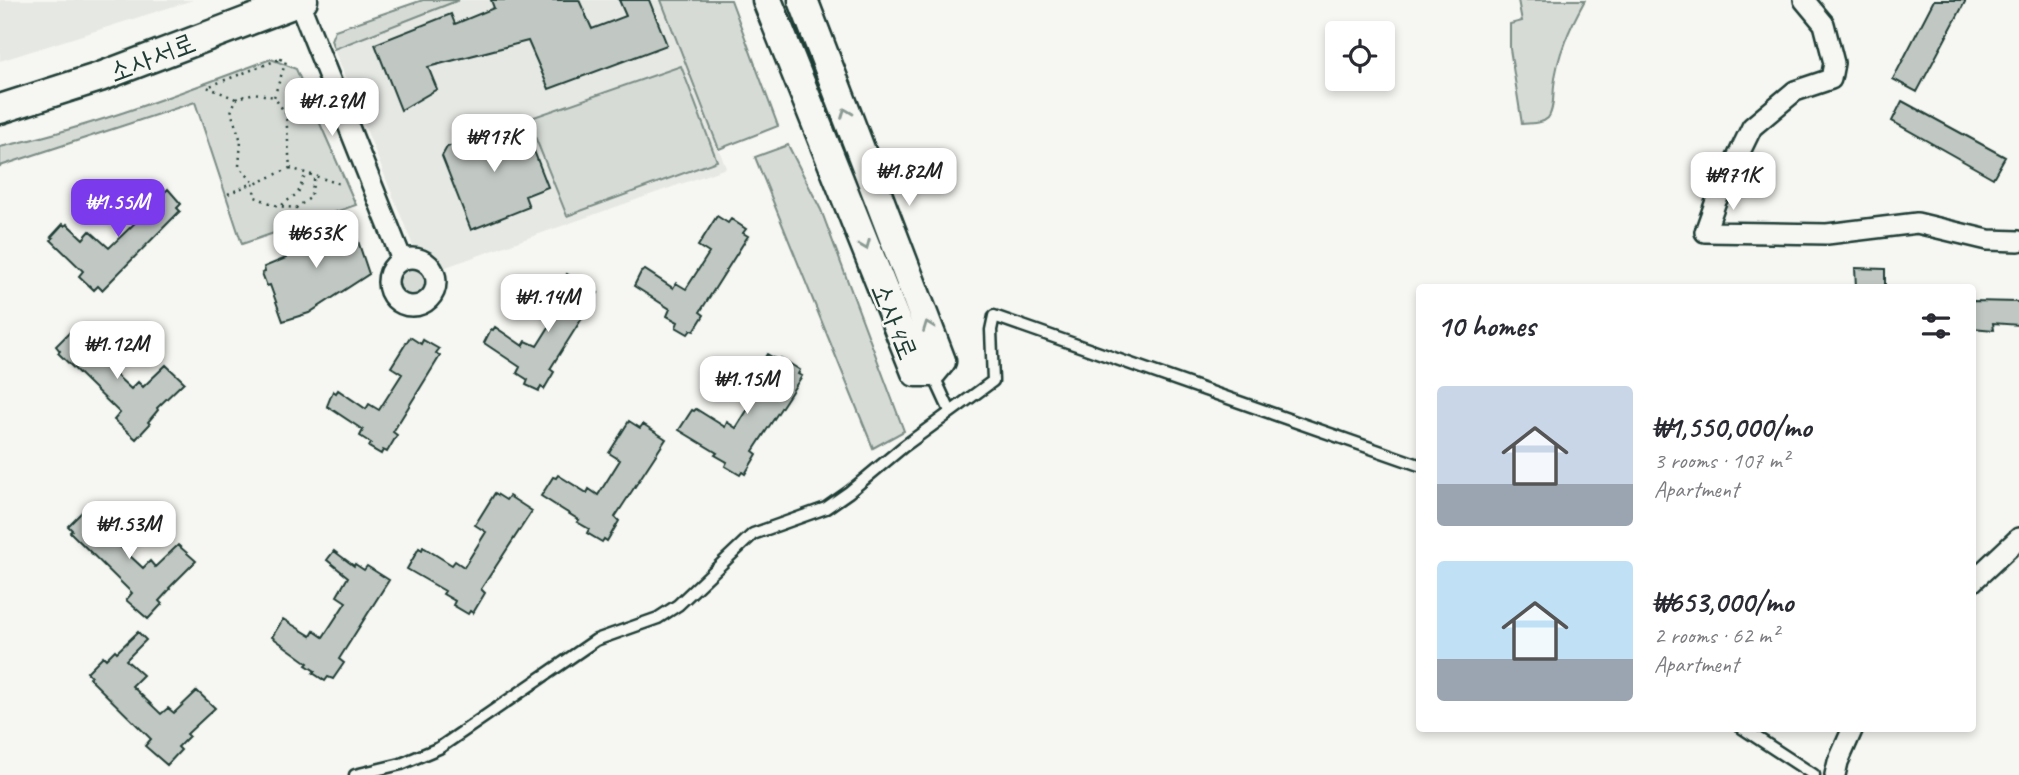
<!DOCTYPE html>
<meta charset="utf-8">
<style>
body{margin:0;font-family:Caveat,"Poor Story",sans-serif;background:#f2f2f3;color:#2b2b33;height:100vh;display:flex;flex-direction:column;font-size:26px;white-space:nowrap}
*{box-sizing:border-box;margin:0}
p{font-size:23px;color:#7c7c81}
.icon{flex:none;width:38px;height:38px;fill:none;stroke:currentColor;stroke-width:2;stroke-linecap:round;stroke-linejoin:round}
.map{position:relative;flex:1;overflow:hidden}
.sheet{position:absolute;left:1416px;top:284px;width:560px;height:448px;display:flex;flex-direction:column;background:#fff;border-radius:7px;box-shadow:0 4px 10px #0003}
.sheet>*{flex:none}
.tools{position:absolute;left:1325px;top:21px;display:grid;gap:14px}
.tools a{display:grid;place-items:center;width:70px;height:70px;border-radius:7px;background:#fff;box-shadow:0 4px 10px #0003;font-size:35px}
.price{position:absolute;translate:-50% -60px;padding:0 16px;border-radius:14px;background:#fff;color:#222;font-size:23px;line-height:46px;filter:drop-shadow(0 2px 4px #0008)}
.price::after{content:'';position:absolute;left:50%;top:42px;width:21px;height:16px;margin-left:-10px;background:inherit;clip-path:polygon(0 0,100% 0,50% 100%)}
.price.on{background:#7c3aed;color:#fff}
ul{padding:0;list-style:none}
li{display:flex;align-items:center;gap:21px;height:175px;padding:0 21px}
li span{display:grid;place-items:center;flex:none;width:196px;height:140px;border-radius:7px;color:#555}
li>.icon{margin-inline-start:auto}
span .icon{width:84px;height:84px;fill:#fffc;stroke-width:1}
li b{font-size:30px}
h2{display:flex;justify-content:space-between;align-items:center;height:84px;padding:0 21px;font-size:30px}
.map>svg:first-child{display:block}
</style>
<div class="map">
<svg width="2019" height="775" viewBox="0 0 2019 775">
<rect width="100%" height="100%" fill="#f6f6f2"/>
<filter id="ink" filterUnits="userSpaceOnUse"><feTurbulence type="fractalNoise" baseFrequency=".0143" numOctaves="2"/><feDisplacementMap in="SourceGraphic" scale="14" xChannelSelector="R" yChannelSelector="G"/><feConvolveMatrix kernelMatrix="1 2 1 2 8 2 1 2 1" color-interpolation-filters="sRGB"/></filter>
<g filter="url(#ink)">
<path fill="#e6e8e4" d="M 0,0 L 193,0 L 0,61 Z
M 459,0 L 661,0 L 726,168 L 443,268 L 434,255 L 413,246 L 334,49 Z"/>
<path fill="#d6dbd6" stroke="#7a8c85" stroke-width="2" d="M 423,0 L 459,0 L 334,49 L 331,40 L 335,30 Z
M 661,0 L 731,0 L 778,126 L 719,149 Z
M 1518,0 L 1585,0 C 1570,27 1557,55 1554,86 C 1553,96 1554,110 1548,118 C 1542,124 1531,123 1522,124 L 1510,49 L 1510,24 L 1522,21 Z
M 271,59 L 296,69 L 356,205 L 242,244 L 195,102 L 0,166 L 0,147 C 93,127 182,92 271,59 Z
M 681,66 L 717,161 L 567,216 L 528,119 Z
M 788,145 L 821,210 L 904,431 L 873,448 L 755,157 Z
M399 282a14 14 0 1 1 28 0a14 14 0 1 1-28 0Z"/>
<path fill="#c1c8c3" stroke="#1f3d34" stroke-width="2" d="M 491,0 L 579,0 L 592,29 L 626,16 L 619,0 L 649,0 L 667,45 L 549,89 L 528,41 L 428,67 L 437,89 L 401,110 L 375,44 L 451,14 L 455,24 L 494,8 Z
M 1934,0 L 1966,0 L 1917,92 L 1893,79 Z
M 1902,101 L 2005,157 L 1993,178 L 1892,121 Z
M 522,120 L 548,187 L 525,196 L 529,207 L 471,230 L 442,156 L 447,147 Z
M 156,184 L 165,192 L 168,189 L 181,204 L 177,208 L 180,211 L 102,290 L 98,286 L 94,290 L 79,276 L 83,271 L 51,240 L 53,238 L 51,237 L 63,224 L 65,226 L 67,224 L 83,239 L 90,231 L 109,248 L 139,219 L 129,208 Z
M 717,216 L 728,223 L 731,219 L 746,229 L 743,233 L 748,236 L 700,312 L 704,315 L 694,331 L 691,330 L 688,334 L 676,327 L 678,322 L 667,316 L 670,309 L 634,286 L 641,272 L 645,270 L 673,288 L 676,283 L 686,289 L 709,253 L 698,246 Z
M 351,220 L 369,274 L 309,313 L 283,321 L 270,285 L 267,286 L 262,273 L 265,272 L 264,267 L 286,258 L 281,246 Z
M 1855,268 L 1885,269 L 1885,287 L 1856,287 Z
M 567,274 L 578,281 L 581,277 L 596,286 L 593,291 L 598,293 L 550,369 L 554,372 L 544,389 L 541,387 L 539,391 L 526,385 L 528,380 L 517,373 L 520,367 L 484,343 L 491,329 L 493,330 L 495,327 L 523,346 L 526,341 L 537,346 L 559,311 L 548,304 Z
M 1972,301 L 2019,302 L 2019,325 L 1993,323 L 1994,330 L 1972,328 Z
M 84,325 L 112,350 L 101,361 L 131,389 L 138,382 L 143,387 L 166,365 L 184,382 L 157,408 L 158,410 L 148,422 L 150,424 L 136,439 L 114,420 L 120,413 L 58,353 L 60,351 L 56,346 L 72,330 L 76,333 Z
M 410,337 L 421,344 L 423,340 L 439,349 L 436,353 L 440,356 L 393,432 L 397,435 L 387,452 L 383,450 L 381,454 L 369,447 L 371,443 L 360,436 L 363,430 L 327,406 L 333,391 L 336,393 L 338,390 L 366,409 L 369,404 L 379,410 L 402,374 L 391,367 Z
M 767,354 L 779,361 L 781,358 L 800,370 L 798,374 L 802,376 L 753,451 L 757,454 L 745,474 L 742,472 L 740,475 L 725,466 L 727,462 L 715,455 L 717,453 L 679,430 L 692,410 L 694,411 L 696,409 L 725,427 L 727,422 L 736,428 L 758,393 L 747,386 Z
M 629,421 L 640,428 L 643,424 L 666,439 L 615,517 L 619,521 L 607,541 L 604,539 L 602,542 L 587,533 L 589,529 L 577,522 L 579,520 L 541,496 L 553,477 L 556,478 L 558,475 L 587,493 L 589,489 L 598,495 L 620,460 L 609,453 Z
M 495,493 L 506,500 L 509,496 L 532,511 L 481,589 L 485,593 L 473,613 L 470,611 L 468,614 L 453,605 L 455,601 L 443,594 L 445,591 L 407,569 L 419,548 L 422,550 L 423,547 L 452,565 L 455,561 L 464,567 L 486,532 L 475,525 Z
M 96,504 L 124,529 L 113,540 L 143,568 L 150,561 L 155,567 L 178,545 L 196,561 L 169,588 L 170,589 L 159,601 L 162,604 L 148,619 L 126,600 L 132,593 L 70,532 L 72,530 L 68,526 L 84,510 L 87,513 Z
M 334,551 L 354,566 L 355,564 L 364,570 L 367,566 L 389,580 L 339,659 L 344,663 L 333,679 L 328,677 L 325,681 L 313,673 L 315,671 L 306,665 L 308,663 L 272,637 L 283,619 L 311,636 L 314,631 L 323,637 L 346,602 L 337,596 L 348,577 L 327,560 Z
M 138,632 L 146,640 L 126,660 L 143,675 L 132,686 L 161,714 L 168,708 L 174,713 L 197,691 L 215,708 L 187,734 L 189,736 L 178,747 L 181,750 L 167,765 L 145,746 L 151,739 L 89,678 L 91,676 L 87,672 L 103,656 L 106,659 L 115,650 L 117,652 Z"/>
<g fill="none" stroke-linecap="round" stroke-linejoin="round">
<defs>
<path id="lane" d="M 932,372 L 949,409
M 1742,728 L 1814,775
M 355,775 L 401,764 L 439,748 L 596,640 L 658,618 L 678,605 L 753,534 L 826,508 L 849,492 L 903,447 L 993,381 L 991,330 L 994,316 L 1419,465"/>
<path id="street" d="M 1804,0 L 1824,24 L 1834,63 L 1831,79 L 1795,91 L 1752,127 L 1716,201 L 1705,232 L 1827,234 L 1917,223 L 1988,240 L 2019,241
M 299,2 L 402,260
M388 282a24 24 0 1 1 48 0a24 24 0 1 1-48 0Z
M 1972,582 L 2019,538
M 1835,775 L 1838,762 L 1853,728"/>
<path id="secondary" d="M 767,0 L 916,372 L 932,372 L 941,361 L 803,0
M 0,109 L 100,77 L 303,0"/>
</defs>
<use href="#lane" stroke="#1f3d34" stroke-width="15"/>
<use href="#street" stroke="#1f3d34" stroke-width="24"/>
<use href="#secondary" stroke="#1f3d34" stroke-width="33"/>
<path stroke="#1f3d34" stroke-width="2.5" stroke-dasharray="2 5" stroke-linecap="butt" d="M 280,59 L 286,61 L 274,97 L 286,114 L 290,168 L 255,184 L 239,166 L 241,141 L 231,112 L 236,99 L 207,87 Z
M 236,99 L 254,93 L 274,97
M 290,168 L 343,185
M 228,194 L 253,183 L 255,197 L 278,206 L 296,208 L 310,198 L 315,176
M 282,205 L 298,193 L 306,173"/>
<use href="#lane" stroke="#f6f6f2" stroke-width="10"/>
<use href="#street" stroke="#f6f6f2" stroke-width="19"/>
<use href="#secondary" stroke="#f6f6f2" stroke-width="28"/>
</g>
<defs><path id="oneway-chevron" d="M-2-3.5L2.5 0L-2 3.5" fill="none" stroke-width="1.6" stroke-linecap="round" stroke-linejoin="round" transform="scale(1.75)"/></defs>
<g stroke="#8a9a93">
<use href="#oneway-chevron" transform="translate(846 113) rotate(-111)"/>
<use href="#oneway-chevron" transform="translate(865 245) rotate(68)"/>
<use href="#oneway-chevron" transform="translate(928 326) rotate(-111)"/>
</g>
</g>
<g text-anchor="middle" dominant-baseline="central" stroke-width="5" stroke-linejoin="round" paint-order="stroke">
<g font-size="28" fill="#1f3d34" stroke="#f6f6f2">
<text transform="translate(152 57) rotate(-21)">소사서로</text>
<text transform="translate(895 321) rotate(68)">소사4로</text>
</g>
</g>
</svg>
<div class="tools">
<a><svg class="icon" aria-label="locate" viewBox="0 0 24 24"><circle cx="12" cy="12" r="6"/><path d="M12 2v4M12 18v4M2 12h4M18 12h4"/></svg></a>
</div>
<b class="price" style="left:332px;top:138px">₩1.29M</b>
<b class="price" style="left:494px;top:174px">₩917K</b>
<b class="price" style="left:909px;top:208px">₩1.82M</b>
<b class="price" style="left:1733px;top:212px">₩971K</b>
<b class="price on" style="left:118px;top:239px">₩1.55M</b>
<b class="price" style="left:316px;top:270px">₩653K</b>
<b class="price" style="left:548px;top:334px">₩1.14M</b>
<b class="price" style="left:117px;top:381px">₩1.12M</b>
<b class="price" style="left:747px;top:416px">₩1.15M</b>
<b class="price" style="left:129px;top:561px">₩1.53M</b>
<section class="sheet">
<h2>10 homes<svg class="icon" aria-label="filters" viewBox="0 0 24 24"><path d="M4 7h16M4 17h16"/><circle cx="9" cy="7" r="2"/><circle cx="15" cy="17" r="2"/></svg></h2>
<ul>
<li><span style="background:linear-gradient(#c9d6e8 70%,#9aa5b1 0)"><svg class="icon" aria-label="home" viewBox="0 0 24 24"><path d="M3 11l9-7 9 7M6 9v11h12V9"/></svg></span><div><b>₩1,550,000/mo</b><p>3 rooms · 107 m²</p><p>Apartment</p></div></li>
<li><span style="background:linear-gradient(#bfe0f5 70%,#9aa5b1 0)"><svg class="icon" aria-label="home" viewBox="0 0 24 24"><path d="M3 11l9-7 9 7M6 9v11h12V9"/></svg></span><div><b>₩653,000/mo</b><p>2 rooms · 62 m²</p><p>Apartment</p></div></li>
</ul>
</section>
</div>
